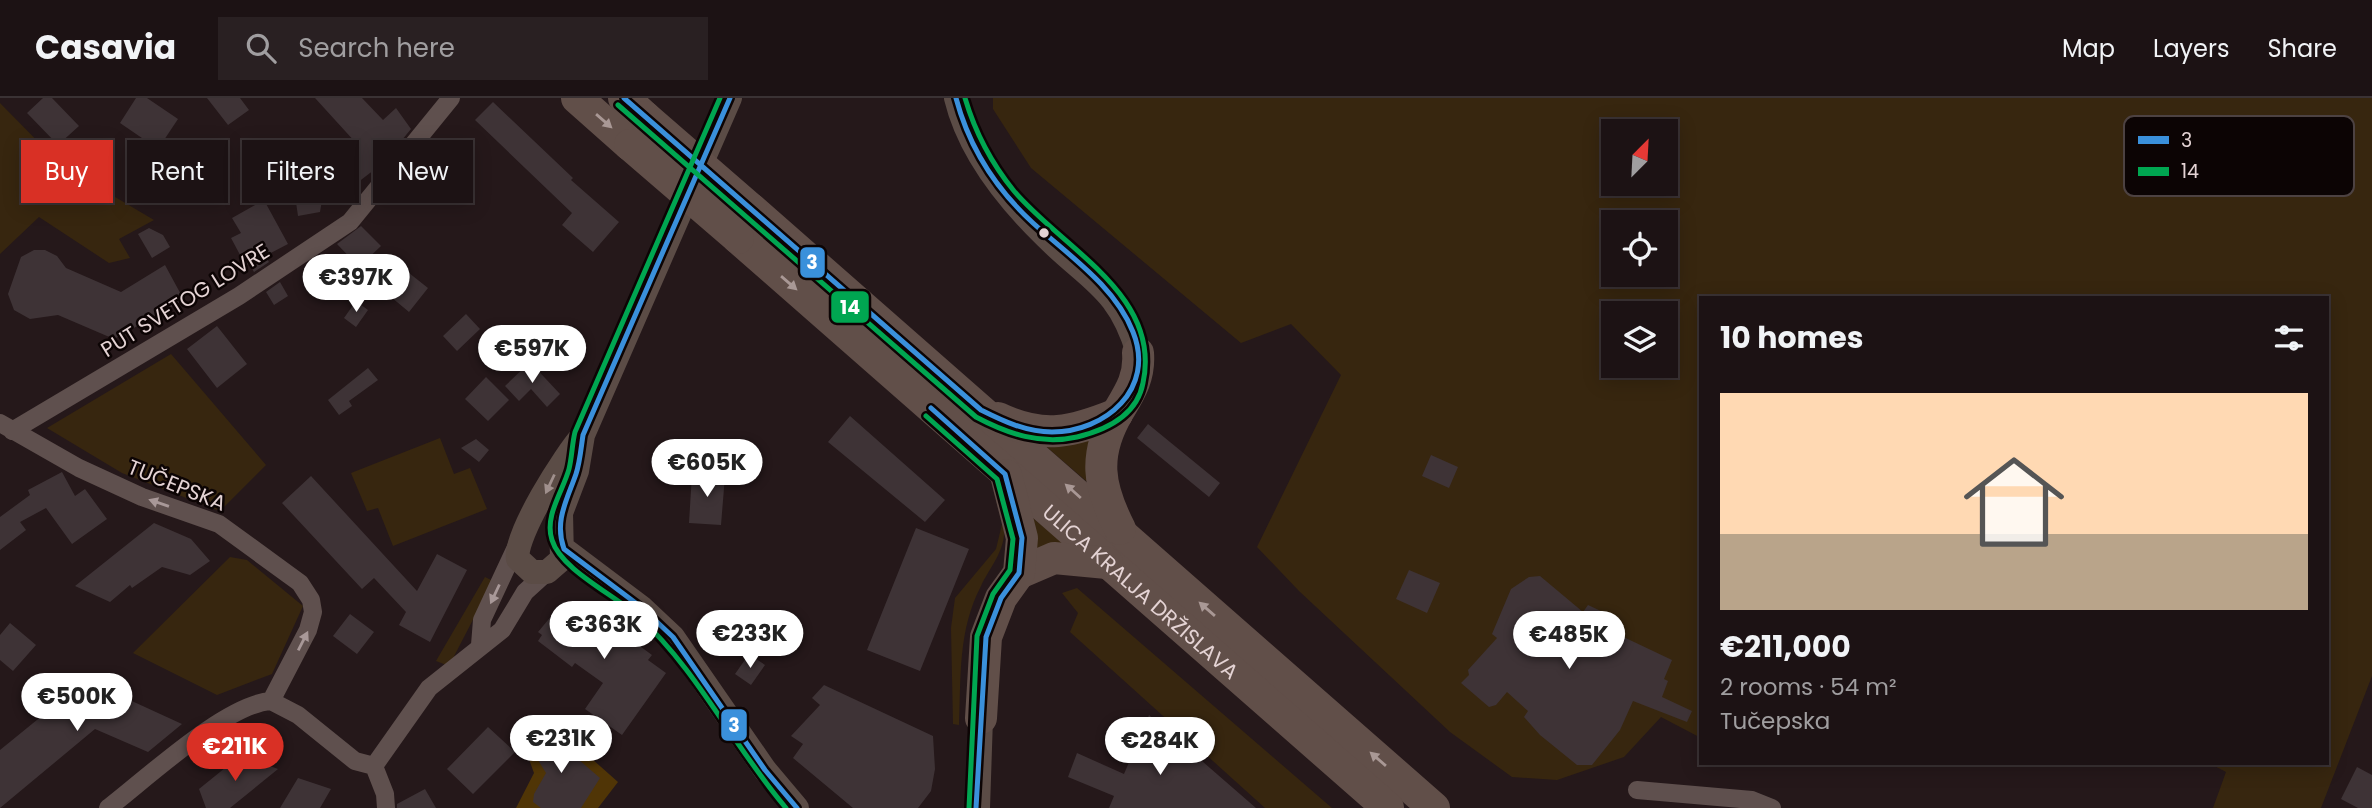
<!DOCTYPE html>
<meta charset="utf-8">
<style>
body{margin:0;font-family:Poppins,sans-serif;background:#292022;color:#f1f3f6;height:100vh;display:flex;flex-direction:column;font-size:26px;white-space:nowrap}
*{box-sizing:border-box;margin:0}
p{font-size:23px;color:#a09ea0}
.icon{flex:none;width:38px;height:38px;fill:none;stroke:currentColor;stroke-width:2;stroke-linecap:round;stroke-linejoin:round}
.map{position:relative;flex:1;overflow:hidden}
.drawer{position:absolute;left:1699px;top:198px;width:630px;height:469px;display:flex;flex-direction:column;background:#1c1214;border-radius:0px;box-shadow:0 4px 18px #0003,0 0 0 2px #3a3234}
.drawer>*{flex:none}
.banner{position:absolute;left:21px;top:42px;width:665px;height:63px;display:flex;gap:14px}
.needle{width:46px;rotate:24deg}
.buttons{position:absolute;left:1601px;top:21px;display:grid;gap:14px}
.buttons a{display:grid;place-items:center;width:77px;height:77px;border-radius:0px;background:#1c1214;box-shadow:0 4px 18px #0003,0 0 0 2px #3a3234;font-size:35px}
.price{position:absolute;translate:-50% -60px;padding:0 16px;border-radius:24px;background:#fff;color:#222;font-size:23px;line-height:46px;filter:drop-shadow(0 2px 4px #0008)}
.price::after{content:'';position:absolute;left:50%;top:42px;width:21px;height:16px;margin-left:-10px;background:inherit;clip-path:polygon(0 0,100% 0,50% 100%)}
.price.current{background:#d93025;color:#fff}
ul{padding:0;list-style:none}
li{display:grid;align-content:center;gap:14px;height:371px;padding:0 21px}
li+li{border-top:2px solid #3a3234}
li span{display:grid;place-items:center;height:217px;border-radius:0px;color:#555}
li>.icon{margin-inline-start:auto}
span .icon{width:126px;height:126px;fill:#fffc;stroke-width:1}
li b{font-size:30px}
h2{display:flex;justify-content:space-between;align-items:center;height:84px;padding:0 21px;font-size:30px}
.chip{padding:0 24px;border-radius:0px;background:#1c1214;box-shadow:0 4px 18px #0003,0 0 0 2px #3a3234;font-size:24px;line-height:63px}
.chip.current{background:#d93025;color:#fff}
header{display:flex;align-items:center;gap:42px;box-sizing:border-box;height:98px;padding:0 35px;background:#1c1214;border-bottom:2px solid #3a3234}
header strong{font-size:33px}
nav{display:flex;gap:38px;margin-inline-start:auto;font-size:24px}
.search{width:490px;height:63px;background:#292022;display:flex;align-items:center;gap:18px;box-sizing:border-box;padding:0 24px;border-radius:0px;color:#a09ea0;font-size:26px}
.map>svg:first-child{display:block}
</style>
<header>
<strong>Casavia</strong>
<div class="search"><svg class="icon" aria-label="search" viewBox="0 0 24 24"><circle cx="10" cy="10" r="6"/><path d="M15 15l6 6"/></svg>Search here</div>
<nav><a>Map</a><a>Layers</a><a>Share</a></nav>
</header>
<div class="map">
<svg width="2372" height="710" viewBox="0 0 2372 710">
<rect width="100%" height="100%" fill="#25181a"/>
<path fill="#37260f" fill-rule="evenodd" d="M 993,0 L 2372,0 L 2372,578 L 2321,710 L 2213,710 L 2226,674 L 2209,665 L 2328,665 L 2328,200 L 1701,200 L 1701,640 L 1661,619 L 1624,659 L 1557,682 L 1512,679 L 1450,634 L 1299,493 L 1257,449 L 1341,277 L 1291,226 L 1241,245 L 1031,70 L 993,11 ZM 1614,33 L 1666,33 L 1666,86 L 1614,86 ZM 1614,124 L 1666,124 L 1666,177 L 1614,177 ZM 1614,215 L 1666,215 L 1666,268 L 1614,268 Z
M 0,5 L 61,67 L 154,122 L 119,141 L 130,160 L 109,165 L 39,119 L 0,156 Z
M 171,256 L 266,367 L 220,413 L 122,375 L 47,330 Z
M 1094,339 L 1092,388 L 1042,345 Z
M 440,340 L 454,376 L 470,370 L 487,411 L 393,448 L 378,410 L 367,413 L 351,375 Z
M 1033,420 L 1062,444 L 1062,448 L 1035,456 Z
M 1003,422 C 1009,449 992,465 981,488 C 958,532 961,578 959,627 L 953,626 L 951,530 L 955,500 L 996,451 Z
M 230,459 L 247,462 L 303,508 L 272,576 L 217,597 L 133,555 Z
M 485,479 L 493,483 L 449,568 L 436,563 Z
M 1077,490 L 1332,710 L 1265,710 L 1070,534 L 1078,515 L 1062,495 Z"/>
<path fill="#503506" d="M 547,621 L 618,684 L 598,710 L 516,710 L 534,675 L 525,650 Z"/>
<path fill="#3e3336" d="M 43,0 L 52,0 L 79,28 L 58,47 L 27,15 Z
M 136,0 L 147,0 L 178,21 L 158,51 L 120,25 Z
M 207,0 L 240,0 L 249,12 L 228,27 Z
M 315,0 L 362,0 L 383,22 L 396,10 L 411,31 L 383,65 L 357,85 L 359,95 L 341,103 L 327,73 L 320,114 L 298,118 L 291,70 L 306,68 L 356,45 Z
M 493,4 L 573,80 L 571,82 L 619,124 L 593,154 L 562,127 L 572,115 L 475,22 Z
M 158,51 L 176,63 L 164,81 L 146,68 Z
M 264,102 L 288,146 L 265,158 L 269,164 L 254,174 L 249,166 L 246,168 L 231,140 L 241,135 L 232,120 Z
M 361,128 L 381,148 L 359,169 L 337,146 Z
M 149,130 L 163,137 L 170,149 L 152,160 L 138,136 Z
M 34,152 L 45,152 L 57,158 L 66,170 L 121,194 L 165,167 L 184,202 L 114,241 L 58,217 L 30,221 L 14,212 L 8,196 L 21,159 Z
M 404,171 L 428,190 L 409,214 L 385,194 Z
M 280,184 L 288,198 L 274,207 L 266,194 Z
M 356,203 L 368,212 L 356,229 L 344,220 Z
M 466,216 L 480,231 L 457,253 L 443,238 Z
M 217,228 L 247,266 L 217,290 L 187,251 Z
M 530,264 L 560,296 L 547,309 L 531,291 L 519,303 L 505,288 Z
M 368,270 L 378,282 L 349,303 L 352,308 L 339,317 L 328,302 Z
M 486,279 L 509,302 L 488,323 L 465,301 Z
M 850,318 L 945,402 L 925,424 L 828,344 Z
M 1148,326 L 1220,385 L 1209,399 L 1137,340 Z
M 476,341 L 489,352 L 479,364 L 461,350 Z
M 1431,357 L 1458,369 L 1449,390 L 1422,378 Z
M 62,374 L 75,398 L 85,391 L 107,421 L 72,446 L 46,410 L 20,424 L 26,432 L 0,452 L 0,419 L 30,397 L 28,392 Z
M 692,376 L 725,378 L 721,427 L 689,425 Z
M 311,378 L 417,493 L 437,456 L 467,472 L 430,544 L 399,527 L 406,514 L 374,480 L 362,491 L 282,405 Z
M 154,425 L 191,441 L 210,463 L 190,477 L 162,469 L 132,490 L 130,487 L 110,504 L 75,488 Z
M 916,430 L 969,451 L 920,573 L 867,552 Z
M 1409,472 L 1440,485 L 1427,515 L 1396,501 Z
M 1540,478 L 1583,514 L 1588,507 L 1618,521 L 1613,534 L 1672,562 L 1664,581 L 1668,583 L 1662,599 L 1692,613 L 1687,624 L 1633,603 L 1620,632 L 1592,667 L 1577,667 L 1540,637 L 1524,619 L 1528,613 L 1507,594 L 1496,607 L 1489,609 L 1461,585 L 1469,577 L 1468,572 L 1497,540 L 1492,536 L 1511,491 L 1529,479 Z
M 563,504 L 578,517 L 590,504 L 618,527 L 620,523 L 638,536 L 633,543 L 652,557 L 648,562 L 666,575 L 622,637 L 585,611 L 603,585 L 575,565 L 572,569 L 538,543 L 542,537 L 538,534 Z
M 350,516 L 374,534 L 357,556 L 333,538 Z
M 10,525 L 36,547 L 13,573 L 0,562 L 0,537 Z
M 749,556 L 765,567 L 751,587 L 735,576 Z
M 86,582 L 182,626 L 148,654 L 95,631 L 0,710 L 0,652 Z
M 824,587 L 933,638 L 935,671 L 931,693 L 918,710 L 853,710 L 793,660 L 803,646 L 791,638 L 820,607 L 812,600 Z
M 1149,617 L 1256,710 L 1109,710 L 1114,698 L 1068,679 L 1077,655 L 1124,676 Z
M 488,629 L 515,654 L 473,696 L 447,671 Z
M 541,629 L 600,680 L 581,710 L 541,710 L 533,704 L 534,696 L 546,675 L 528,646 Z
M 241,657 L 278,671 L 230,710 L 206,710 L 199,691 Z
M 2357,669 L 2372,677 L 2372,710 L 2358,710 L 2341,701 Z
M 298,680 L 331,691 L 320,710 L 280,710 Z
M 425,691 L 436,710 L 397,710 L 397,706 Z"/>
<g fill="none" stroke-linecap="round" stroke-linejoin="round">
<path stroke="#5f504e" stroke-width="18" d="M 0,325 L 79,370 L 142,399 L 219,426 L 300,485 L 311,502 L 313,514 L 308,532 L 271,603
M 12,333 L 239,198 L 350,124 L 451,0
M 480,547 L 482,522 L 517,447
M 271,603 L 298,617 L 355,663 L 374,668
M 374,668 L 429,590 L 502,532 L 525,494 L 547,474
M 374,668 L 385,696 L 386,710
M 1637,692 L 1752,702 L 1772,710
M 108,710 C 146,681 226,606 271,603"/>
<path stroke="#5b4c46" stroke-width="24" d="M 956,0 C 969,54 1007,101 1046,139 C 1090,183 1119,190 1138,255
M 583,337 L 577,373 L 561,415 L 562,461 L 547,474 L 532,474 L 518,461 C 513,439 566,355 583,337 L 730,0
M 564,451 L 641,509 L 673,539 L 765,672 L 797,710
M 978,710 L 981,620"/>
<g stroke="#614f49" stroke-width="32">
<path d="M 577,0 L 630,47"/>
<path d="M 624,0 L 645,19"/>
<path d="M 751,111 L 1434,710"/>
<path id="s1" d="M 738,140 L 1388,710"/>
<path d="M 998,320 C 1044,342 1072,334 1117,316"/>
<path d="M 1120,431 C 1098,388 1093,357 1118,314 C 1130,294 1140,279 1138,255"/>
<path d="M 1019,475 L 1054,460 L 1107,465"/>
<path d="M 981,620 L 986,539 L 1001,500 L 1019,475 L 1022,440 L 1006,377"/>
</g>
<path stroke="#614f49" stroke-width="32" d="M 645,19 L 751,111
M 630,47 L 738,140"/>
<defs>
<path id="bus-1" d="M 624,0 L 981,312 C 1003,323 1026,334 1052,334 C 1105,334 1156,291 1133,234 C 1115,188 1068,157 1033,125 C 996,91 969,49 956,0
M 730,0 L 583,337 C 581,350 580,364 576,376 C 567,402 554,423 564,451 L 641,509 L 673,539 L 765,672 L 797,710
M 931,310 L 1005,376 L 1022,440 L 1019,475 L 1001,500 L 986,539 L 976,710"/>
<path id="bus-2" d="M 720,0 L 575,334 C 572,346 572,359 569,371 C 563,393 544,418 552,442 C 561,472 615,497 639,519 C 698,573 734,649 786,710
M 618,7 L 976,319 C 1008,336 1041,347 1077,339 C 1106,332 1137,317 1143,285 C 1162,197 1063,151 1014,93 C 992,66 975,34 965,0
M 926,318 L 997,381 L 1013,441 L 1010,472 L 993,496 L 977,538 L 969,710"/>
</defs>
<use href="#bus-1" stroke="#0c0404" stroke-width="10"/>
<use href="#bus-2" stroke="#0c0404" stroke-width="10"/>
<use href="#bus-1" stroke="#3a90db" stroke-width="5"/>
<use href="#bus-2" stroke="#00a651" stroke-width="5"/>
</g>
<defs><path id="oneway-solid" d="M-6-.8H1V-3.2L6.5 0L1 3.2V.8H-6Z" transform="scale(1.75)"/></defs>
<g fill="#a99895">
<use href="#oneway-solid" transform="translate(604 23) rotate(41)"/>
<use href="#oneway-solid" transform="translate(789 185) rotate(41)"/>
<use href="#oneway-solid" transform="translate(1073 393) rotate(-138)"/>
<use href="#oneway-solid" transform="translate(1207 511) rotate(-139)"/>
<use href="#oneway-solid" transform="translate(1378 661) rotate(-139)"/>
</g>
<use fill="#a0908d" href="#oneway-solid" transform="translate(550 386) rotate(115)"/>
<g fill="#a89898">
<use href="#oneway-solid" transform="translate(159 405) rotate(-161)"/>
<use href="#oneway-solid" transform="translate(495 496) rotate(115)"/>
<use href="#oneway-solid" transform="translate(303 543) rotate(-63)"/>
</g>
<circle fill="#e4d3d4" stroke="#0c0404" stroke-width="2.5" cx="1044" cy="135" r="6"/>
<g text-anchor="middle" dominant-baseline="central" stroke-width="5" stroke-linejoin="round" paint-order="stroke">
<g font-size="21" fill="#e4d3d4" stroke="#0c0404">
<text transform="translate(185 202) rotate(-32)">PUT SVETOG LOVRE</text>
<text transform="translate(177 387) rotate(22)">TUČEPSKA</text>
<text stroke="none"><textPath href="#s1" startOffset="536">ULICA KRALJA DRŽISLAVA</textPath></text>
</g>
</g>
<rect x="2124" y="18" width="230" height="80" rx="10" fill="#0c0404" stroke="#4d4242" stroke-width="2"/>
<rect x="2138" y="38" width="31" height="8" fill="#3a90db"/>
<rect x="2138" y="69" width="31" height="9" fill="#00a651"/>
<g font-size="19" fill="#e4d3d4">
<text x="2181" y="49">3</text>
<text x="2181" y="80">14</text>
</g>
<g stroke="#0c0404" stroke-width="2.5">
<rect x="799" y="148" width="27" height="33" rx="7" fill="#3a90db"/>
<rect x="830" y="192" width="40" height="34" rx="7" fill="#00a651"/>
<rect x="720" y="610" width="28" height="34" rx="7" fill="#3a90db"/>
</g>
<g font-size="19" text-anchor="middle" font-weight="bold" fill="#fff">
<text x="812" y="171">3</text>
<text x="850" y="216">14</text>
<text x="734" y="634">3</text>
</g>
</svg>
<div class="buttons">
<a><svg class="needle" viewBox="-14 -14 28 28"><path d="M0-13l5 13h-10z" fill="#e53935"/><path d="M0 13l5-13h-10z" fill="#a09ea0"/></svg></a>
<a><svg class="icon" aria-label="locate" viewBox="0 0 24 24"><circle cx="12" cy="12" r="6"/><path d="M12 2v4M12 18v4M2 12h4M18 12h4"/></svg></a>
<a><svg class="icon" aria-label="layers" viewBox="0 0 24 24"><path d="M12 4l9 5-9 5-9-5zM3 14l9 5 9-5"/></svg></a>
</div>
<b class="price" style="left:356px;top:216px">€397K</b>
<b class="price" style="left:532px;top:287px">€597K</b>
<b class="price" style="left:707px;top:401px">€605K</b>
<b class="price" style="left:604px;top:563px">€363K</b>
<b class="price" style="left:750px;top:572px">€233K</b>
<b class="price" style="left:1569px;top:573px">€485K</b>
<b class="price" style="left:77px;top:635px">€500K</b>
<b class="price" style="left:561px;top:677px">€231K</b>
<b class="price" style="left:1160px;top:679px">€284K</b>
<b class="price current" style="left:235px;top:685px">€211K</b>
<div class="banner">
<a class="chip current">Buy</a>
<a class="chip">Rent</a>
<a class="chip">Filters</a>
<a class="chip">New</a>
</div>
<section class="drawer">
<h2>10 homes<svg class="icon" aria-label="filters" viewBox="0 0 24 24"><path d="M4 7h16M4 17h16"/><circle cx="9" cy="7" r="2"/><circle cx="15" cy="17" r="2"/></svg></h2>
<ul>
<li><span style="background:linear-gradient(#ffd9b3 65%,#b9a48a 0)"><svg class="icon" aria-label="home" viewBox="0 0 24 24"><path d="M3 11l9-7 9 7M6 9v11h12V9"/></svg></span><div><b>€211,000</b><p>2 rooms · 54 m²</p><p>Tučepska</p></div></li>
</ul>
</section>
</div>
